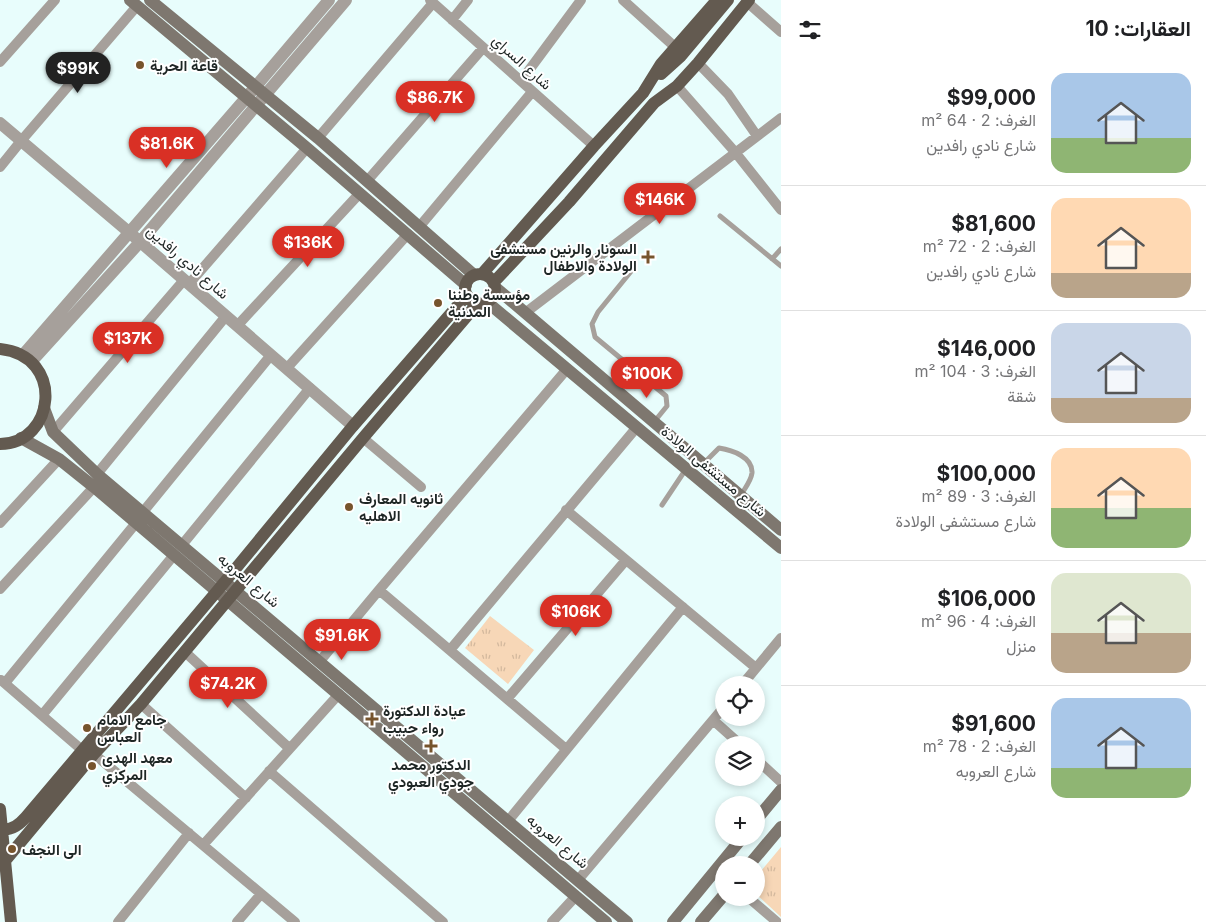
<!DOCTYPE html>
<html lang="ar">
<meta charset="utf-8">
<style>
body{margin:0;font-family:Inter,Vazirmatn,sans-serif;background:#f6f6f6;color:#202124;direction:rtl;height:100vh;display:flex;flex-direction:column;font-size:19px;white-space:nowrap}
*{box-sizing:border-box;margin:0}
p{font-size:16px;color:#757577}
.icon{flex:none;width:28px;height:28px;fill:none;stroke:currentColor;stroke-width:2;stroke-linecap:round;stroke-linejoin:round}
.map{position:relative;flex:1;overflow:hidden;direction:ltr}
.panel{display:flex;flex-direction:column;background:#fff;width:425px}
.panel>*{flex:none}
.tools{position:absolute;left:715px;top:676px;display:grid;gap:10px}
.tools a{display:grid;place-items:center;width:50px;height:50px;border-radius:50%;background:#fff;box-shadow:0 2px 8px #0003;font-size:25px}
.price{position:absolute;translate:-50% -42px;padding:0 11px;border-radius:18px;background:#d93025;color:#fff;font-size:16px;line-height:32px;filter:drop-shadow(0 1px 2px #0008)}
.price::after{content:'';position:absolute;left:50%;top:30px;width:15px;height:11px;margin-left:-8px;background:inherit;clip-path:polygon(0 0,100% 0,50% 100%)}
.price.current{background:#222;color:#fff}
ul{padding:0;list-style:none}
li{display:flex;align-items:center;gap:15px;height:125px;padding:0 15px}
li+li{border-top:1px solid #e0e0e0}
li span{display:grid;place-items:center;flex:none;width:140px;height:100px;border-radius:15px;color:#555}
li>.icon{margin-inline-start:auto}
span .icon{width:60px;height:60px;fill:#fffc;stroke-width:1}
li b{font-size:21px}
h2{display:flex;justify-content:space-between;align-items:center;height:60px;padding:0 15px;font-size:21px}
main{display:flex;flex:1;min-height:0}
.map>svg:first-child{display:block}
</style>
<main>
<section class="panel">
<h2>العقارات: 10<svg class="icon" aria-label="filters" viewBox="0 0 24 24"><path d="M4 7h16M4 17h16"/><circle cx="9" cy="7" r="2"/><circle cx="15" cy="17" r="2"/></svg></h2>
<ul>
<li><span style="background:linear-gradient(#a9c7e8 65%,#8fb573 0)"><svg class="icon" aria-label="home" viewBox="0 0 24 24"><path d="M3 11l9-7 9 7M6 9v11h12V9"/></svg></span><div><b>$99,000</b><p>الغرف: 2 · 64 m²</p><p>شارع نادي رافدين</p></div></li>
<li><span style="background:linear-gradient(#ffd9b3 75%,#b9a48a 0)"><svg class="icon" aria-label="home" viewBox="0 0 24 24"><path d="M3 11l9-7 9 7M6 9v11h12V9"/></svg></span><div><b>$81,600</b><p>الغرف: 2 · 72 m²</p><p>شارع نادي رافدين</p></div></li>
<li><span style="background:linear-gradient(#c9d6e8 75%,#b9a48a 0)"><svg class="icon" aria-label="home" viewBox="0 0 24 24"><path d="M3 11l9-7 9 7M6 9v11h12V9"/></svg></span><div><b>$146,000</b><p>الغرف: 3 · 104 m²</p><p>شقة</p></div></li>
<li><span style="background:linear-gradient(#ffd9b3 60%,#8fb573 0)"><svg class="icon" aria-label="home" viewBox="0 0 24 24"><path d="M3 11l9-7 9 7M6 9v11h12V9"/></svg></span><div><b>$100,000</b><p>الغرف: 3 · 89 m²</p><p>شارع مستشفى الولادة</p></div></li>
<li><span style="background:linear-gradient(#dfe7d0 60%,#b9a48a 0)"><svg class="icon" aria-label="home" viewBox="0 0 24 24"><path d="M3 11l9-7 9 7M6 9v11h12V9"/></svg></span><div><b>$106,000</b><p>الغرف: 4 · 96 m²</p><p>منزل</p></div></li>
<li><span style="background:linear-gradient(#a9c7e8 70%,#8fb573 0)"><svg class="icon" aria-label="home" viewBox="0 0 24 24"><path d="M3 11l9-7 9 7M6 9v11h12V9"/></svg></span><div><b>$91,600</b><p>الغرف: 2 · 78 m²</p><p>شارع العروبه</p></div></li>
</ul>
</section>
<div class="map">
<svg width="781" height="922" viewBox="0 0 781 922">
<defs>
<pattern id="park-tufts" width="24" height="20" patternUnits="userSpaceOnUse" patternTransform="scale(1.25)"><rect width="24" height="20" fill="#f7d7b7"/><path d="M3 7l-1-3M5 7V3M7 7l1-3M15 17l-1-3M17 17v-4M19 17l1-3" fill="none" stroke="#d3b89d"/></pattern>
</defs>
<rect width="100%" height="100%" fill="#e8fdfc"/>
<path fill="url(#park-tufts)" d="M 490,616 L 534,650 L 508,684 L 465,648 Z
M 781,847 L 781,917 L 756,894 L 756,877 Z"/>
<g fill="none" stroke-linecap="round" stroke-linejoin="round">
<path stroke="#a6a09b" stroke-width="5" d="M 720,216 L 781,266
M 772,259 L 781,249
M 633,269 L 598,312 L 592,324 L 595,337 L 666,396 L 667,406 L 654,422
M 704,463 L 719,448 C 732,450 753,457 752,473 C 751,481 745,488 741,495
M 662,505 L 686,469"/>
<path stroke="#a6a09b" stroke-width="10" d="M 430,0 L 594,146
M 623,0 L 675,47
M 747,2 L 781,32
M 452,20 L 468,0
M 0,62 L 55,0
M 698,63 L 728,94 L 757,136
M 521,81 L 581,0
M 677,86 L 735,152 L 781,210
M 318,138 L 433,3
M 0,167 L 21,141 L 137,6
M 367,181 L 483,48
M 420,226 L 532,92
M 189,284 L 307,148
M 525,313 L 781,118
M 237,326 L 360,193
M 287,368 L 408,234
M 53,432 L 184,280
M 363,438 L 421,487
M 97,474 L 226,316
M 566,510 L 756,668
M 143,512 L 271,355
M 0,523 L 59,459
M 182,545 L 310,388
M 0,589 L 94,487
M 379,590 L 566,749
M 450,650 L 637,427
M 185,652 L 289,748
M 320,661 L 379,590 L 567,369
M 1,680 L 82,750
M 5,683 L 136,523
M 742,685 L 781,638
M 507,699 L 626,560
M 141,704 L 246,798
M 43,714 L 174,555
M 713,720 L 741,745
M 94,754 L 295,922
M 756,759 L 781,782
M 269,771 L 443,922
M 508,821 L 683,607
M 203,845 L 339,694
M 578,880 L 724,707
M 749,898 L 777,922
M 118,922 L 189,833
M 237,922 L 261,894
M 552,922 L 576,896"/>
<path stroke="#a6a09b" stroke-width="12" d="M 0,123 L 130,233 L 353,426
M 23,355 L 246,98 L 329,0
M 32,361 L 140,242 L 346,0"/>
<path stroke="#7e776f" stroke-width="12" d="M 130,0 L 307,148 L 466,285
M 150,0 L 318,138 L 474,275
M 496,288 L 781,530
M 487,302 L 781,548
M 44,408 L 53,432 L 97,474 L 627,922
M 21,438 L 59,459 L 94,487 L 606,922
M 756,820 L 781,790
M 749,865 L 781,827
M 673,922 L 742,838
M 701,922 L 724,895"/>
<path stroke="#635a50" stroke-width="12" d="M 661,74 L 681,56 L 728,0
M 482,274 L 594,146 L 643,93 L 661,64 L 717,0
M465 289a15 15 0 1 1 30 0a15 15 0 1 1-30 0Z
M 494,282 L 569,202 L 654,103 L 677,86 L 698,63 L 749,0
M 0,349 C 66,356 55,444 0,444
M 0,809 L 11,922
M 3,830 C 13,829 19,825 26,817 L 218,590 L 353,426 L 467,295
M 5,861 L 94,754 L 141,704 L 363,438 L 478,303"/>
</g>
<g fill="#77542d" stroke="#fff" stroke-width="2">
<circle cx="140" cy="65" r="5"/>
<path d="M645.5 249.5h5v5h5v5h-5v5h-5v-5h-5v-5h5z"/>
<circle cx="438" cy="303" r="5"/>
<circle cx="349" cy="507" r="5"/>
<path d="M369.5 711.5h5v5h5v5h-5v5h-5v-5h-5v-5h5z"/>
<circle cx="87" cy="728" r="5"/>
<path d="M428.5 738.5h5v5h5v5h-5v5h-5v-5h-5v-5h5z"/>
<circle cx="92" cy="766" r="5"/>
<circle cx="12" cy="849" r="5"/>
</g>
<g text-anchor="middle" dominant-baseline="central" stroke-width="4" stroke-linejoin="round" paint-order="stroke">
<g font-size="15" fill="#1e2625" stroke="#fff">
<text transform="translate(522 62) rotate(42)">شارع السراي</text>
<text transform="translate(188 262) rotate(41)">شارع نادي رافدين</text>
<text transform="translate(714 471) rotate(40)">شارع مستشفى الولادة</text>
<text transform="translate(249 580) rotate(40)">شارع العروبه</text>
<text transform="translate(558 841) rotate(40)">شارع العروبه</text>
</g>
<g font-size="15" font-weight="bold" fill="#1e2625" stroke="#fff" text-anchor="start">
<text x="150" y="65">قاعة الحرية</text>
<text x="637" y="248" text-anchor="end">السونار والرنين مستشفى<tspan x="637" dy="17">الولادة والاطفال</tspan></text>
<text x="448" y="294">مؤسسة وطننا<tspan x="448" dy="17">المدنية</tspan></text>
<text x="359" y="498">ثانويه المعارف<tspan x="359" dy="17">الاهليه</tspan></text>
<text x="383" y="710">عيادة الدكتورة<tspan x="383" dy="17">رواء حبيب</tspan></text>
<text x="97" y="719">جامع الامام<tspan x="97" dy="17">العباس</tspan></text>
<text x="102" y="757">معهد الهدى<tspan x="102" dy="17">المركزي</tspan></text>
<text x="431" y="764" text-anchor="middle">الدكتور محمد<tspan x="431" dy="17">جودي العبودي</tspan></text>
<text x="22" y="849">الى النجف</text>
</g>
</g>
</svg>
<div class="tools">
<a><svg class="icon" aria-label="locate" viewBox="0 0 24 24"><circle cx="12" cy="12" r="6"/><path d="M12 2v4M12 18v4M2 12h4M18 12h4"/></svg></a>
<a><svg class="icon" aria-label="layers" viewBox="0 0 24 24"><path d="M12 4l9 5-9 5-9-5zM3 14l9 5 9-5"/></svg></a>
<a>+</a>
<a>−</a>
</div>
<b class="price current" style="left:78px;top:94px">$99K</b>
<b class="price" style="left:435px;top:123px">$86.7K</b>
<b class="price" style="left:167px;top:169px">$81.6K</b>
<b class="price" style="left:660px;top:225px">$146K</b>
<b class="price" style="left:308px;top:268px">$136K</b>
<b class="price" style="left:128px;top:364px">$137K</b>
<b class="price" style="left:647px;top:399px">$100K</b>
<b class="price" style="left:576px;top:637px">$106K</b>
<b class="price" style="left:342px;top:661px">$91.6K</b>
<b class="price" style="left:228px;top:709px">$74.2K</b>
</div>
</main>
